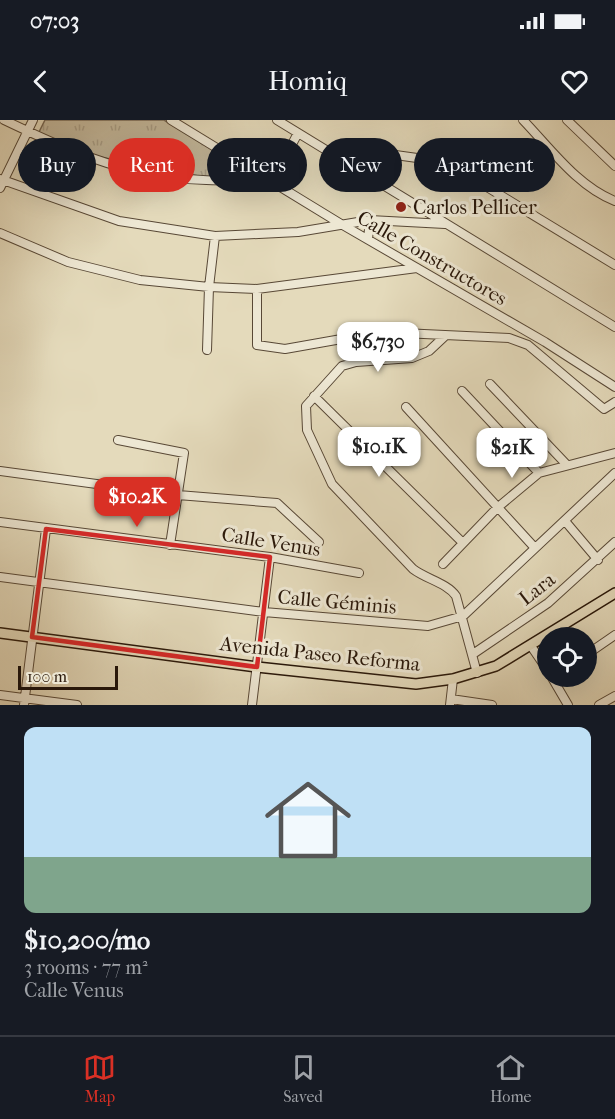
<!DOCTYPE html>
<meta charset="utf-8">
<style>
body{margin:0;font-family:"IM FELL French Canon",serif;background:#242831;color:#f1f3f6;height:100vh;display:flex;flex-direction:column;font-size:22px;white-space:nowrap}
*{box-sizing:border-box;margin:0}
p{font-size:20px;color:#9ea1a6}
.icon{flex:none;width:33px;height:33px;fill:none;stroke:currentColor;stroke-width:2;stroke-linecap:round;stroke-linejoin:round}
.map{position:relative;height:585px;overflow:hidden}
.details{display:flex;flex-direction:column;background:#171b24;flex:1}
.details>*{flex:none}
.guide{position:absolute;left:18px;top:18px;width:579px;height:54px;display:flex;gap:12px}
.buttons{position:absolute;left:537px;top:507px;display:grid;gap:12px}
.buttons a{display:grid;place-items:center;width:60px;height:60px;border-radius:50%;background:#171b24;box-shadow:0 6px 24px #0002;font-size:30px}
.scale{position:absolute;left:18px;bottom:15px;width:100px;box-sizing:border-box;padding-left:6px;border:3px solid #2a180a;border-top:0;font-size:16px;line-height:21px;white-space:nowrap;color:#2a180a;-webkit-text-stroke:4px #ede7d3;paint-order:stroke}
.price{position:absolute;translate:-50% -51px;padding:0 14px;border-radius:12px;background:#fff;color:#222;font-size:20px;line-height:39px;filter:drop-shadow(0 2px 3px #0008)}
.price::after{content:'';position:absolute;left:50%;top:36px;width:18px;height:14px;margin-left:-9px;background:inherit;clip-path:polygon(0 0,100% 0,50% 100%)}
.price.current{background:#d93025;color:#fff}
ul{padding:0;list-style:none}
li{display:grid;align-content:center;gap:12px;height:318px;padding:0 24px}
li span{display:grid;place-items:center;height:186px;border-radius:12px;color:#555}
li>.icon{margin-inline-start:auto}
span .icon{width:108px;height:108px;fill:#fffc;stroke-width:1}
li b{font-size:26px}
.tag{padding:0 21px;border-radius:27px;background:#171b24;box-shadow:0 6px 24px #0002;font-size:21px;line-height:54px}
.tag.current{background:#d93025;color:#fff}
.status{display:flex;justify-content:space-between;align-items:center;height:42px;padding:0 30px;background:#171b24;direction:ltr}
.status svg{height:16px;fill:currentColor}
header{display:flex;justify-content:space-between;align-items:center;height:78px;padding:0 24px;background:#171b24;font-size:27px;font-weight:600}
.menu{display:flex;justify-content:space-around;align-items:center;height:84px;border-top:2px solid #363941;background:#171b24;font-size:16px;color:#9ea1a6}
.menu a{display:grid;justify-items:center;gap:3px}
.menu .current{color:#d93025}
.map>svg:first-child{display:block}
</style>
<div class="status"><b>07:03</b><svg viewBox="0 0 49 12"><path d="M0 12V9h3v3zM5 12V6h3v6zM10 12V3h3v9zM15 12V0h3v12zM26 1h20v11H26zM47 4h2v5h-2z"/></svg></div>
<header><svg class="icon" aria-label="back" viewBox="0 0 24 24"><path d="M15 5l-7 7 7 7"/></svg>Homiq<svg class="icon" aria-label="heart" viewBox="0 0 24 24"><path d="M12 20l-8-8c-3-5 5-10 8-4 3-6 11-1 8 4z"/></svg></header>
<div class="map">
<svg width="615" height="585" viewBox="0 0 615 585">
<defs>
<pattern id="park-tufts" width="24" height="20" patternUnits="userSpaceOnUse" patternTransform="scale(1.5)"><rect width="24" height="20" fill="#c4b99d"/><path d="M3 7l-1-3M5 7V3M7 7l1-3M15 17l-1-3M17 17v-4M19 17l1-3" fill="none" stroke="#a99e86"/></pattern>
</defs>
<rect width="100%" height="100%" fill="#e4dabb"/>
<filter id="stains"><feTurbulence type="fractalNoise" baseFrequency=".00333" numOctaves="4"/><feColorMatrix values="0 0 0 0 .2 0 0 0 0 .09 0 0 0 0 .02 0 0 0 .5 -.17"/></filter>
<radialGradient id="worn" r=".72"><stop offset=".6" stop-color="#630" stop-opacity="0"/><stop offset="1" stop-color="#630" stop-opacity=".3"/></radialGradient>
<path fill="url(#park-tufts)" stroke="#776854" stroke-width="1.5" d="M 45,0 L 164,0 L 252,54 L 209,58 L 100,37 L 38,14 Z"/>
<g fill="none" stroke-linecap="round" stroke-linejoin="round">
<defs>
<path id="minor" d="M 4,0 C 48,21 93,42 141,52 C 184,62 229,61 273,60 L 298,13
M 171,0 L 341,104 L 545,222 L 615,267
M 277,0 L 615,207
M 523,0 C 550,28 578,67 615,81
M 567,0 L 615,46
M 353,45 L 363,36 L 381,33 L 446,42 L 615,145
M 0,59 L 119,101 L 215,116 L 298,112 L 370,100 L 445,104
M 0,68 L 33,0
M 0,113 L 68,142 L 140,160 L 209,167 L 257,169 L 417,148
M 368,119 L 370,100
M 257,169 L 257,225 L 285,229 L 381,212 L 509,218 L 528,225 L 604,289 L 615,282
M 445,216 L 429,231 L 412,238 L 356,242 L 342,246 L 306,286 L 307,310 L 332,364 L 413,449 C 426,459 447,463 456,476 L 477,553
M 207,230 L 209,167 L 215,116
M 490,264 L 567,345
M 462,271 L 539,353
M 314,276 L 463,423
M 406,287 L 535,428
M 118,320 L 184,333 L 170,425
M 0,351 L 178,375 L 277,383 L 319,422
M 565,401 L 598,440
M 0,402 L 270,437 L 359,453
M 443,444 L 497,388 L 539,353 L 615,333
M 0,457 L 264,492 L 428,506 L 463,496 L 615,353
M 531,526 L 548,551
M 473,534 L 548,483 L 615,422
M 586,535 L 615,515
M 551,556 L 568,585
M 0,575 L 77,585
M 451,579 L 492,585
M 24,585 L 46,409
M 252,585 L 270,437
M 450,585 L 453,559
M 599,585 L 615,576"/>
<path id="major" d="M 0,513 L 257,547 L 416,564 L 453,559 L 496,546 L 615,473"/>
</defs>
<use href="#minor" stroke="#584836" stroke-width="10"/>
<use href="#major" stroke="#2a180a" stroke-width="12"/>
<use href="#minor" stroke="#ede7d3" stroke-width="8"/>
<use href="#major" stroke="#e4dabb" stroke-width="9"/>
</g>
<path fill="none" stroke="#d62828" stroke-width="4.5" stroke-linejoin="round" d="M 46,409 L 270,437 L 257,547 L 32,517 Z"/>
<circle fill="#8f2418" stroke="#ede7d3" stroke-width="2" cx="401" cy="87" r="6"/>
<g text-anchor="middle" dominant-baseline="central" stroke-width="6" stroke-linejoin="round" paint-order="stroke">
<g font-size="20" fill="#2a180a" stroke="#ede7d3" text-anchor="start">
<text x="413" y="87">Carlos Pellicer</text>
</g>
<g font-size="20" fill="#2a180a" stroke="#ede7d3">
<text transform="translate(432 138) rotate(30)">Calle Constructores</text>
<text transform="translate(271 422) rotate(9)">Calle Venus</text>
<text transform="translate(537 469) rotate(-38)">Lara</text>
<text transform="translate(337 482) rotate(5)">Calle Géminis</text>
<text transform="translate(320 534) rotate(6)">Avenida Paseo Reforma</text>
</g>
</g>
<rect width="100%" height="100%" filter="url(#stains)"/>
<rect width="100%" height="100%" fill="url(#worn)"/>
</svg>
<div class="buttons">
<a><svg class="icon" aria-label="locate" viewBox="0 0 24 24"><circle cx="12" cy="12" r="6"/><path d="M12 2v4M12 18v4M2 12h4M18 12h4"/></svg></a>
</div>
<div class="scale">100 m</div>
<b class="price" style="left:378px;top:253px">$6,730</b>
<b class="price" style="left:379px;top:358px">$10.1K</b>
<b class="price" style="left:512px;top:359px">$21K</b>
<b class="price current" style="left:137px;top:408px">$10.2K</b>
<div class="guide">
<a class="tag">Buy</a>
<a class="tag current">Rent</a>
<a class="tag">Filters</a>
<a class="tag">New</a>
<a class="tag">Apartment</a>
</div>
</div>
<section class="details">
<ul>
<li><span style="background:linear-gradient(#bfe0f5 70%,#7fa58c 0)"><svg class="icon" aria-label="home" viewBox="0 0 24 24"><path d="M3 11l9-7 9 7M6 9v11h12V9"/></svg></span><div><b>$10,200/mo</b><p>3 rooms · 77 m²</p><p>Calle Venus</p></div></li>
</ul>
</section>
<nav class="menu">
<a class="current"><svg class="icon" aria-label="map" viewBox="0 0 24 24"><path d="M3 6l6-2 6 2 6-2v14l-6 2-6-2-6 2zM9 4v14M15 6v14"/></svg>Map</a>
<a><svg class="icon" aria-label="saved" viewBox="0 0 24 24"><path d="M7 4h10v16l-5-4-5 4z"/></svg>Saved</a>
<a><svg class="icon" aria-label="home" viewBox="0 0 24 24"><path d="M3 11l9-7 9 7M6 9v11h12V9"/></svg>Home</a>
</nav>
